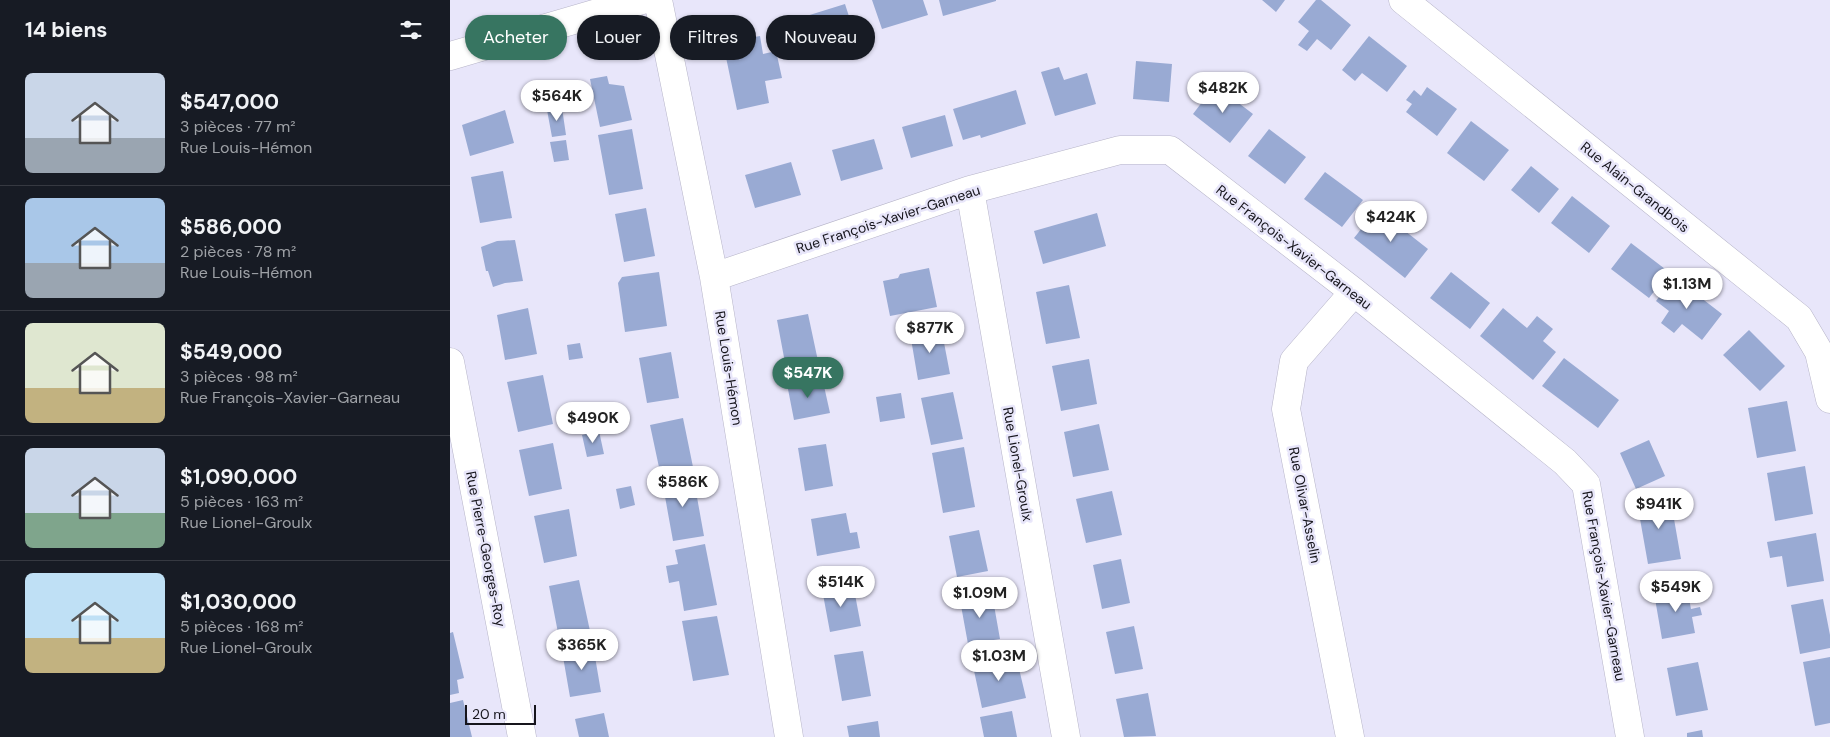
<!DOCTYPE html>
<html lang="fr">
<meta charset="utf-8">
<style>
body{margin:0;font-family:"DM Sans",sans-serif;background:#242831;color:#f1f3f6;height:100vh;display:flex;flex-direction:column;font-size:19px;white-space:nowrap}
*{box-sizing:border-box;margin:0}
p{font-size:16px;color:#9ea1a6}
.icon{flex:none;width:28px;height:28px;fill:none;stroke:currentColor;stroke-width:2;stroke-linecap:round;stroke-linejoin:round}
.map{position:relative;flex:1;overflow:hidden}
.details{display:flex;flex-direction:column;background:#171b24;width:450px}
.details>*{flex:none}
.hud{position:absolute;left:15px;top:15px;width:475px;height:45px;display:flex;gap:10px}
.scale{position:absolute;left:15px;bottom:12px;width:71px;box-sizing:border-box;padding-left:5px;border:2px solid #16151c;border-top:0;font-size:14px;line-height:18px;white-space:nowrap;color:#16151c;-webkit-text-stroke:4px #e8e6fa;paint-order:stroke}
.price{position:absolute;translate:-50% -42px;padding:0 11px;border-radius:18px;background:#fff;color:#222;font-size:16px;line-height:32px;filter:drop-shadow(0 1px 2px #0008)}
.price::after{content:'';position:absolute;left:50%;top:30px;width:15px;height:11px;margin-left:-8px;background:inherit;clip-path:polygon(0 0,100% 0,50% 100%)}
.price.active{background:#377561;color:#fff}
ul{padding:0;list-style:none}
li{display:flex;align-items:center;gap:15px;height:125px;padding:0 25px}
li+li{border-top:1px solid #363941}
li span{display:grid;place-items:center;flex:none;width:140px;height:100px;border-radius:8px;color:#555}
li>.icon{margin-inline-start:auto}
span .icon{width:60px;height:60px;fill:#fffc;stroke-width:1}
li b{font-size:21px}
h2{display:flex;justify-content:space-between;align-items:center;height:60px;padding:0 25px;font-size:21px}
.chip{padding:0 18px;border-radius:22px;background:#171b24;box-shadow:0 1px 4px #0004;font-size:18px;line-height:45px}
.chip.active{background:#377561;color:#fff}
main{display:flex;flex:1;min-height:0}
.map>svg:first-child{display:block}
</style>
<main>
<section class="details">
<h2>14 biens<svg class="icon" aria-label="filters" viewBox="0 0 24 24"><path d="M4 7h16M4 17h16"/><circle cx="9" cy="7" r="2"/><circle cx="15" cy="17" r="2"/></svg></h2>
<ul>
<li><span style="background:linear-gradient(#c9d6e8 65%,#9aa5b1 0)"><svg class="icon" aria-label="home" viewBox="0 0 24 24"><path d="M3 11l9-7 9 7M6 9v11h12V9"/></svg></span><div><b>$547,000</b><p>3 pièces · 77 m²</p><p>Rue Louis-Hémon</p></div></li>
<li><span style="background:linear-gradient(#a9c7e8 65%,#9aa5b1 0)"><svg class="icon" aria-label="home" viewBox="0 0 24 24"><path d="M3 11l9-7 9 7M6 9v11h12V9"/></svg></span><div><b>$586,000</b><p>2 pièces · 78 m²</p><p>Rue Louis-Hémon</p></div></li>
<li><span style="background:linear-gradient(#dfe7d0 65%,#c2b280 0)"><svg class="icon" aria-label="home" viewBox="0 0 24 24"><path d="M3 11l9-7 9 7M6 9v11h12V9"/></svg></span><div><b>$549,000</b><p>3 pièces · 98 m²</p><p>Rue François-Xavier-Garneau</p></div></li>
<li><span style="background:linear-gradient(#c9d6e8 65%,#7fa58c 0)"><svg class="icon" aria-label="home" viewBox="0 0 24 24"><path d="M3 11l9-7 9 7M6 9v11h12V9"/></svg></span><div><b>$1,090,000</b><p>5 pièces · 163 m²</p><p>Rue Lionel-Groulx</p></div></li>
<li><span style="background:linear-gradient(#bfe0f5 65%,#c2b280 0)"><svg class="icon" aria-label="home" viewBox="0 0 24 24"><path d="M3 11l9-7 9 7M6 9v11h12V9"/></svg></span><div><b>$1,030,000</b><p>5 pièces · 168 m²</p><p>Rue Lionel-Groulx</p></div></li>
</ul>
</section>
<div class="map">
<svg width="1380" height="737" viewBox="0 0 1380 737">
<rect width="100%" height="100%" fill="#e8e6fa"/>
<path fill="#99aad3" d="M 422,0 L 473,0 L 478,15 L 432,29 Z
M 489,0 L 546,0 L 546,1 L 493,16 Z
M 812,0 L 835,0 L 826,12 Z
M 866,0 L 871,0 L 901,25 L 881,50 L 867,39 L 857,51 L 848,45 L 859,31 L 848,22 Z
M 395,4 L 405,35 L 360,49 L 350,18 Z
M 310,36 L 313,54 L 326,51 L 332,78 L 315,81 L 319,103 L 287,110 L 273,43 Z
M 919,36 L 957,66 L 937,92 L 912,73 L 905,81 L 892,70 Z
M 686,61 L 722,64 L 719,102 L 683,99 Z
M 609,67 L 614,80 L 637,73 L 646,104 L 605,116 L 591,72 Z
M 157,76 L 159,84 L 174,86 L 182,120 L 150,127 L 140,79 Z
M 765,85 L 803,114 L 780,143 L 743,114 Z
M 977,87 L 1007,109 L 987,136 L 956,112 L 962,104 L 956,100 L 964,90 L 971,96 Z
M 566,90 L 576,124 L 531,138 L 530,135 L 513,140 L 503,109 Z
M 106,107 L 112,108 L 116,135 L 102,137 L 97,110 Z
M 55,110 L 64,143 L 20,156 L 12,125 Z
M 495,115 L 503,146 L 461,158 L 452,127 Z
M 1021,121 L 1059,150 L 1034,181 L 997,153 Z
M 182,129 L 193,189 L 159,195 L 148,135 Z
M 819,129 L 856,157 L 835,184 L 798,156 Z
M 424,139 L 433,169 L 391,181 L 382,150 Z
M 116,140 L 119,160 L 104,162 L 100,142 Z
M 341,162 L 351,195 L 305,208 L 295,175 Z
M 1081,166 L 1109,189 L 1089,213 L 1061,190 Z
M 53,171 L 62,218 L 30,223 L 21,177 Z
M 875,172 L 913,200 L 892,227 L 854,199 Z
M 1122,196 L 1160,226 L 1139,253 L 1101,223 Z
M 196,208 L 205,256 L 174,262 L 165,214 Z
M 927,209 L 978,249 L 955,278 L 904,238 Z
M 647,213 L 656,246 L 593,264 L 584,231 Z
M 65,240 L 73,281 L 55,283 L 43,287 L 38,271 L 36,271 L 31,247 L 47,241 Z
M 1181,243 L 1219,272 L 1199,298 L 1161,269 Z
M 479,268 L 487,307 L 440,316 L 433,281 L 448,278 L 450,274 Z
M 209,272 L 217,326 L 175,332 L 168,283 L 172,277 Z
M 1001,272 L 1040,303 L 1020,329 L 980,298 Z
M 1224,277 L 1272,314 L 1252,340 L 1232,324 L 1224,333 L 1211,323 L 1219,311 L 1206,301 Z
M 619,285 L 630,338 L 596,344 L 586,292 Z
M 78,308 L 87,354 L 55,360 L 47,315 Z
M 1053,308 L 1077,328 L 1087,316 L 1103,329 L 1093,341 L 1106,352 L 1083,380 L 1030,336 Z
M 358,314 L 368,361 L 336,368 L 327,320 Z
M 491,327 L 500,374 L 468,380 L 460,333 Z
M 1299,330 L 1335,366 L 1310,391 L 1273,355 Z
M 130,343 L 133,358 L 119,360 L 117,345 Z
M 221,352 L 229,398 L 197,403 L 189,358 Z
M 1114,358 L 1169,400 L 1148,428 L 1092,386 Z
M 639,359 L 647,404 L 611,411 L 602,366 Z
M 93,375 L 103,424 L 68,432 L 57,382 Z
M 372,377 L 380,413 L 344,420 L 337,384 Z
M 503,392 L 513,439 L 481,445 L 471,398 Z
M 451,393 L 455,418 L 430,422 L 426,397 Z
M 1337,401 L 1346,451 L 1307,458 L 1298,408 Z
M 233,418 L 243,467 L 210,472 L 200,425 Z
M 649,424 L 659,470 L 623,477 L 614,432 Z
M 149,431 L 154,454 L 137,457 L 132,435 Z
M 1199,440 L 1215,476 L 1186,489 L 1170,453 Z
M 103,443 L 112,489 L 79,496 L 69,450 Z
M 376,444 L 383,486 L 355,491 L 348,448 Z
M 514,447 L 525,507 L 493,513 L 482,453 Z
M 1355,466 L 1363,514 L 1325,521 L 1317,473 Z
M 243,475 L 254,536 L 223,541 L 212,480 Z
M 181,486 L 185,505 L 170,509 L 166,489 Z
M 662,491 L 672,535 L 636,543 L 626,499 Z
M 1220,496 L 1231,559 L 1198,564 L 1187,502 Z
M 119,509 L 127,556 L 94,563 L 84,516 Z
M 396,513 L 400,533 L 407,532 L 410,548 L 367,556 L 361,519 Z
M 529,530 L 538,571 L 507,577 L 499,536 Z
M 1366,533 L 1374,581 L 1337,587 L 1332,556 L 1320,558 L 1317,542 Z
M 255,544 L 267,605 L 234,611 L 229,581 L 219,583 L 216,566 L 228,564 L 225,550 Z
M 671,559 L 680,603 L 652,609 L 643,565 Z
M 129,580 L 140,631 L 109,638 L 99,586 Z
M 403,584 L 411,626 L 380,632 L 372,589 Z
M 1237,588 L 1241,609 L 1250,607 L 1252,615 L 1242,617 L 1245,633 L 1212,639 L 1204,593 Z
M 542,594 L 550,639 L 518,644 L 510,600 Z
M 1373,599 L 1380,635 L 1380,648 L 1350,654 L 1341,605 Z
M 267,616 L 279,675 L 243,681 L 232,621 Z
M 684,626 L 693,669 L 665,674 L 656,632 Z
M 3,632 L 14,678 L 7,680 L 9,693 L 0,695 L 0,633 Z
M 143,645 L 151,692 L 120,697 L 112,651 Z
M 413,651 L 421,696 L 392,701 L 384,655 Z
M 566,656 L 576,698 L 532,708 L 523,666 Z
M 1380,657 L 1380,723 L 1365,726 L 1353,662 Z
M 1248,662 L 1258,710 L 1226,716 L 1217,668 Z
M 698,693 L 706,736 L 674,737 L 666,699 Z
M 13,700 L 22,737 L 0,737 L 0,703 Z
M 562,711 L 567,737 L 534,737 L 530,717 Z
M 154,713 L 159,737 L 129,737 L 125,719 Z
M 428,721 L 430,737 L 399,737 L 397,726 Z
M 1252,730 L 1253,737 L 1237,737 L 1237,733 Z"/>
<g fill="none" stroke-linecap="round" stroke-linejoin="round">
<defs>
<path id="minor" d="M 208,0 L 264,277 L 339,737
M 953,0 L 1349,318 L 1369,352 L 1380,399
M 0,56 L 192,0
M 520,190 L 616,737
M 264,277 L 520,190 L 670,150 L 720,150 L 904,292 L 1115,462 L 1136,484 L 1180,737
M 0,362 L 72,737
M 900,737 L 836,409 L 844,361 L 904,292"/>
</defs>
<use href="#minor" stroke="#b6b4c8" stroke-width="29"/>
<use href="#minor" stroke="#fff" stroke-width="28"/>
</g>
<g text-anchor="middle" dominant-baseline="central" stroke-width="5" stroke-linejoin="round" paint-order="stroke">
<g font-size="14" fill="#16151c" stroke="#e8e6fa">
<text transform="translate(1185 187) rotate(39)">Rue Alain-Grandbois</text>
<text transform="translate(438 219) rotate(-18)">Rue François-Xavier-Garneau</text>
<text transform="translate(844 247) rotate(38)">Rue François-Xavier-Garneau</text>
<text transform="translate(279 368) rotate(81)">Rue Louis-Hémon</text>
<text transform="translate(568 464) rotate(80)">Rue Lionel-Groulx</text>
<text transform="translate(855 505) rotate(79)">Rue Olivar-Asselin</text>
<text transform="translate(36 549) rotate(79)">Rue Pierre-Georges-Roy</text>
<text transform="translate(1154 586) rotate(80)">Rue François-Xavier-Garneau</text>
</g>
</g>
</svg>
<div class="scale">20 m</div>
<b class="price" style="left:773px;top:114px">$482K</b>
<b class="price" style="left:107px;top:122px">$564K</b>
<b class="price" style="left:941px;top:243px">$424K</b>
<b class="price" style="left:1237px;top:310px">$1.13M</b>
<b class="price" style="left:480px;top:354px">$877K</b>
<b class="price active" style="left:358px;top:399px">$547K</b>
<b class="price" style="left:143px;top:444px">$490K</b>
<b class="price" style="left:233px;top:508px">$586K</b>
<b class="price" style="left:1209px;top:530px">$941K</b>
<b class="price" style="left:391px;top:608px">$514K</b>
<b class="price" style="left:1226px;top:613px">$549K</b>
<b class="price" style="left:530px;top:619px">$1.09M</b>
<b class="price" style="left:132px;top:671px">$365K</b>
<b class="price" style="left:549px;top:682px">$1.03M</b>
<div class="hud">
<a class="chip active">Acheter</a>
<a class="chip">Louer</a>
<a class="chip">Filtres</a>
<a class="chip">Nouveau</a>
</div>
</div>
</main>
